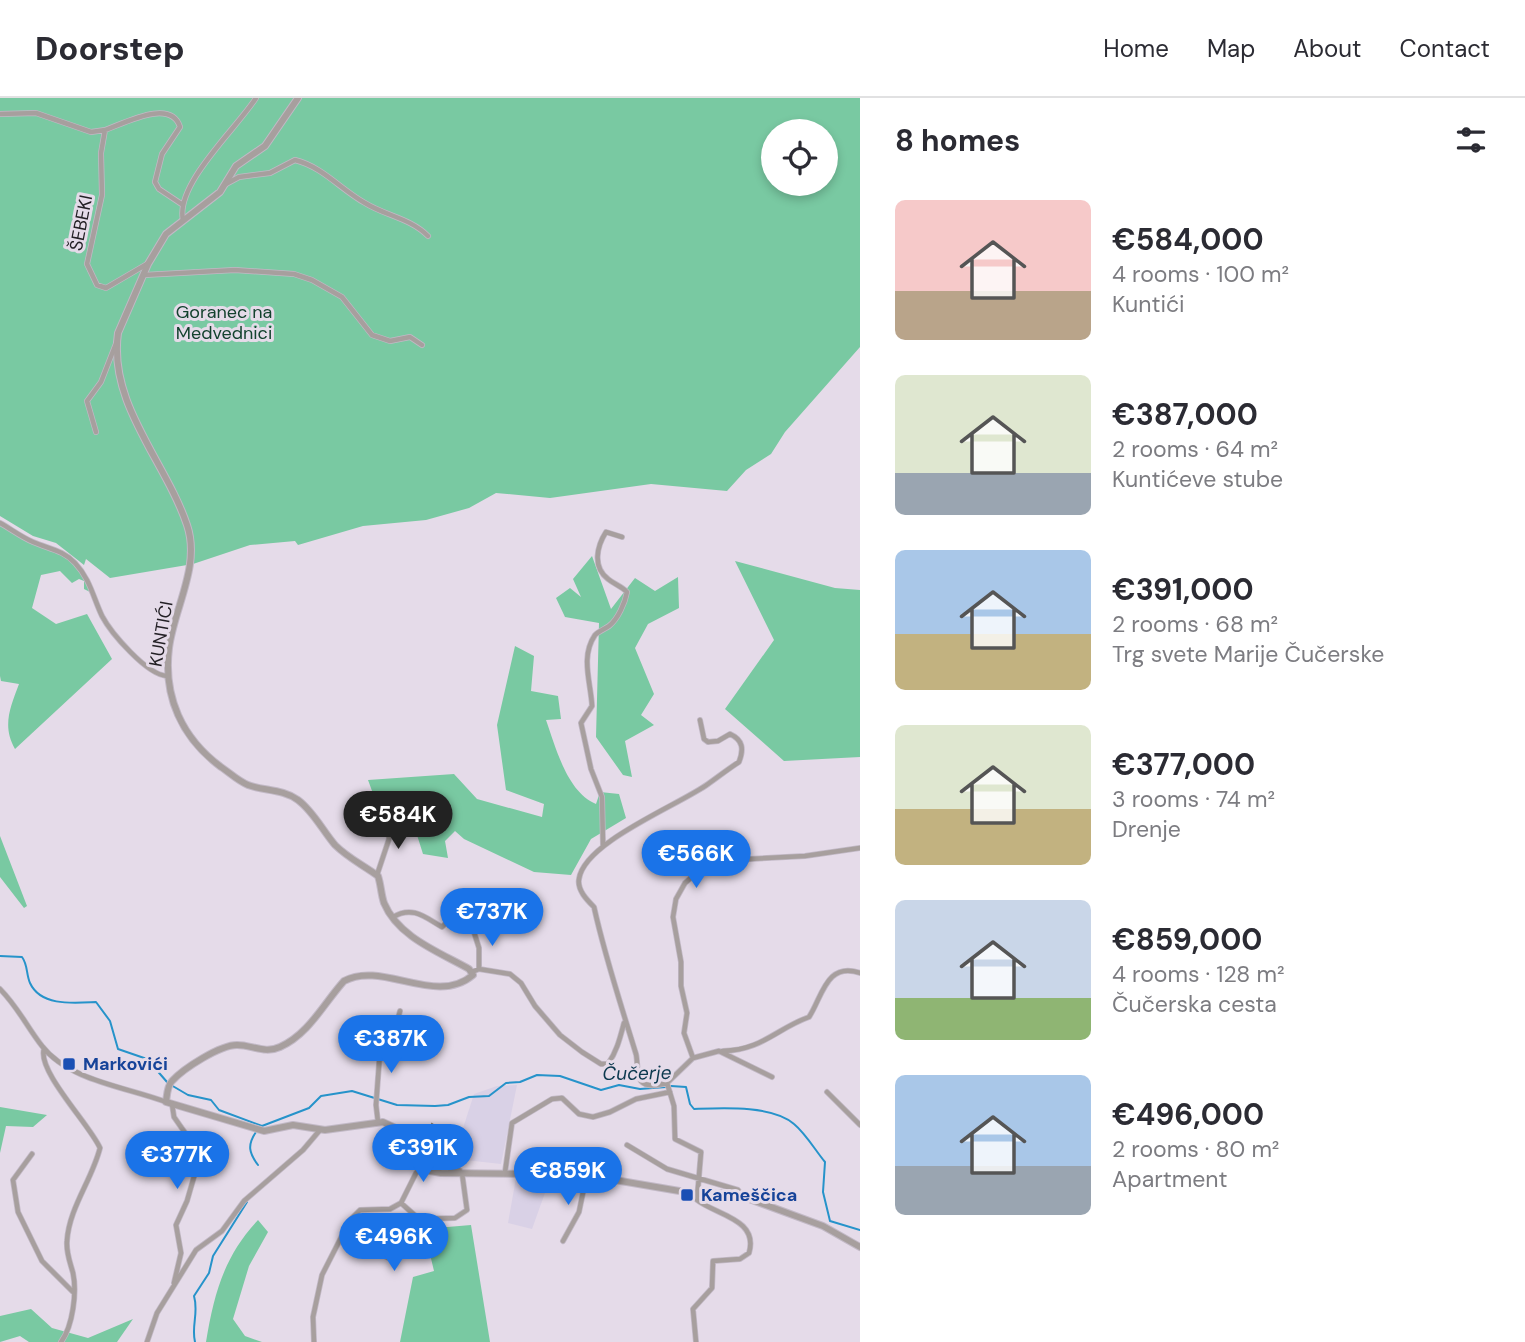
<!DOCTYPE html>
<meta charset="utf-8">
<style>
body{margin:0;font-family:"DM Sans",sans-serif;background:#f2f2f3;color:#2b2b33;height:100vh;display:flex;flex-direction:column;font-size:26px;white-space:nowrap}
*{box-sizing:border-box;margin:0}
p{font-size:23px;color:#7c7c81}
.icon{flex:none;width:38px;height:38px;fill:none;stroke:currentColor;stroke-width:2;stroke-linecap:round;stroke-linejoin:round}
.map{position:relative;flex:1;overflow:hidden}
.sheet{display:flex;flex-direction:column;background:#fff;width:665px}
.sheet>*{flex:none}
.fabs{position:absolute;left:761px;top:21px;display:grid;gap:14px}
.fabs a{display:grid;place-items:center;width:77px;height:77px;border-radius:50%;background:#fff;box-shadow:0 4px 10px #0003;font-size:35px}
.price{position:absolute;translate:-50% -60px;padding:0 16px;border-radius:24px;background:#1a73e8;color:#fff;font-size:23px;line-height:46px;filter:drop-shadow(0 2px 4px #0008)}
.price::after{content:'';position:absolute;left:50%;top:42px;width:21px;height:16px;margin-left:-10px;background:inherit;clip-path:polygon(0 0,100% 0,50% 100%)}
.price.current{background:#222;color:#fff}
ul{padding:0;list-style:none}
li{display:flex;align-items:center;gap:21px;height:175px;padding:0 35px}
li span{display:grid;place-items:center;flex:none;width:196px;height:140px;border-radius:10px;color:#555}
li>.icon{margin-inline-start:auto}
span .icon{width:84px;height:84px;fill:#fffc;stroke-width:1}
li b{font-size:30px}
h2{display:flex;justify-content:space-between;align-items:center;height:84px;padding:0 35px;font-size:30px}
header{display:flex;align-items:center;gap:42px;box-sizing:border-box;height:98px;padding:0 35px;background:#fff;border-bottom:2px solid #e1e1e2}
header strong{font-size:33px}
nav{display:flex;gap:38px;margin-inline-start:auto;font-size:24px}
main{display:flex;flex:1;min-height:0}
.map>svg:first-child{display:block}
</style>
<header>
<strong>Doorstep</strong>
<nav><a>Home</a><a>Map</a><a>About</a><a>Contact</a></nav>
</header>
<main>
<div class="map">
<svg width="860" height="1244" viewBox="0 0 860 1244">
<rect width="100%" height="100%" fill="#e5dbe9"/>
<path fill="#d9d1e6" d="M 517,987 L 501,1066 L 465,1062 L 454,1058 L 474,996 L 497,988 Z
M 516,1080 L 550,1081 L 532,1131 L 508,1125 Z"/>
<path fill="#79c9a2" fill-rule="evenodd" d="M 0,0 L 860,0 L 860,249 L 785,334 L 771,356 L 746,372 L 727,393 L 651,386 L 550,400 L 496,395 L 469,410 L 426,422 L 363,428 L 298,447 L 295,443 L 250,447 L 193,466 L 110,480 L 86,461 L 84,467 L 56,445 L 33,438 L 0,418 ZM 774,33 L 826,33 L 826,86 L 774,86 Z
M 0,425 L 30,444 L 61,454 L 77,468 L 92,495 L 84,491 L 84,483 L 79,481 L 72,485 L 60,473 L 41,477 L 32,510 L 56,526 L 87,516 L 112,561 L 15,651 C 2,628 10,610 19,586 L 1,583 L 0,578 Z
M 592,458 L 611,511 L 635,480 L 655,493 L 678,479 L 679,510 L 648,526 L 635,550 L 654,596 L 641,617 L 654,627 L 625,643 L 632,679 L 623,677 L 596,639 L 599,525 L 565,519 L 556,500 L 570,490 L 581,499 L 573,481 Z
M 735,463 L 835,490 L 860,492 L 860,659 L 784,663 L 725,611 L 774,542 Z
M 515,548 L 534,558 L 531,593 L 558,598 L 561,621 L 546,622 C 556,650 567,694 596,706 L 600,694 L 619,696 L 626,720 L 591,741 L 571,777 L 534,774 L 464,741 L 455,733 L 445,743 L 448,760 L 423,756 L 411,718 L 382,720 L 368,682 L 454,676 L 477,701 L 542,719 L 544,706 L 506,692 L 497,627 Z
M 0,738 L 27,808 L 24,810 L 0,779 Z
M 0,1009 L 47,1017 L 33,1029 L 6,1028 L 0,1055 Z
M 258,1122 L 268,1134 L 249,1168 L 233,1221 L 245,1238 L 262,1244 L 206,1244 C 214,1196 224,1158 258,1122 Z
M 471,1127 L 490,1244 L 400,1244 L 413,1179 L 434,1173 L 424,1131 Z
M 31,1211 L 52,1230 L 88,1240 L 133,1221 L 117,1244 L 29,1244 L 20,1238 L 0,1244 L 0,1218 Z"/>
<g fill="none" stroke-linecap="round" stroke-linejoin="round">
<path stroke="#2693ca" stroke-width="2" d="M 0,858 L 22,859 C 28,867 26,876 30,885 C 41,909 75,905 96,904 L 110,923 L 118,951 L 147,961 L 167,984
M 171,987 L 188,997 L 211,1002 L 219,1012 L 262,1028 L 309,1010 L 321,998 L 352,993 L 397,1007 L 435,1008 L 448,1007 L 469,999 L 489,998 L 506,985 L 520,984 L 537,977 L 560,978 L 601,992 L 619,987 L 640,991 L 666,989
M 671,988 L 686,989 L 690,1006 L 694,1011 C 722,1010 773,1007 794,1026 C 806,1036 815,1052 825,1064 L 823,1094 L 830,1123 L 860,1132
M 256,1034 C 247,1047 249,1055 258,1067
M 195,1244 C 191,1228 199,1215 194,1198 L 209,1175 L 213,1158 L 247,1104"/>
</g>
<path fill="#d49e43" stroke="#837b6e" stroke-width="2" d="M 432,1026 L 437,1029 L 439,1052 L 421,1047 L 422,1033 L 428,1033 Z"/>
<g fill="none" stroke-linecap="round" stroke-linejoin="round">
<defs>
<path id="minor" d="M 0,16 L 36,15 L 91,34 L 105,32 L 101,55 L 102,97 L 87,166 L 97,187 L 106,190 L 147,166
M 105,32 C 125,25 171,0 180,29 L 162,56 L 155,84 L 159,91 L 183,107
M 226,86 L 239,79 L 270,75 L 295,62 C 323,69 340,91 365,105 C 386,118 410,120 428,138
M 183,122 C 175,86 237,30 256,0
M 144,177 L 235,172 L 294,176 L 312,182 L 342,199 L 372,237 L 390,243 L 410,239 L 422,247
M 96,334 L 87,303 L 101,284 L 117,243
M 0,425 C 11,431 21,439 33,444 C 49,451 63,452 75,465 C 90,481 93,499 102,518 C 111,535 147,577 167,578
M 603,747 L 602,699 L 591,671 L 581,625 L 592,608 C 591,585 580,559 595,537 C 599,533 605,531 609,528 C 618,521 625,505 627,494 C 621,488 614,486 608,481 C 592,469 597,448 606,434 L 622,439
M 377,777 L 389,741 L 388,725
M 393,819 C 413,807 426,820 442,829 L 450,821
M 473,831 L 479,850 L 479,871
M 472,874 L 479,871 L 510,876 L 521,885 L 535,908 L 560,937 L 582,954 L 601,966 L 608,966 C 617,953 620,940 624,925
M 0,891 C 18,909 27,929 42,948 C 69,983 127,989 166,1004
M 44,951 C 37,973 90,1027 100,1050 C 92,1082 69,1110 67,1143 C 66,1155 70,1164 73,1175 C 77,1194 73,1228 61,1244
M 723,953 C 762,952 776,931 809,919 C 822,900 826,863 860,875
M 693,960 L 684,935 L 687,915 L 681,888 L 681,864 L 673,819 L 676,801 L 685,785 L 701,771 L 731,762 L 805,758 L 860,750
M 667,985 C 659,987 647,990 641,983 C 636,976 638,964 636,956 C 621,907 605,859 594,809 C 587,802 577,792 579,781 C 584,744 679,707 708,686 C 718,679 728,671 739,664 C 744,651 743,642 730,636 L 718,643 L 708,644 L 704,641 L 700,622
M 827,994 L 860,1027
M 172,1006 L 174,1019 L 188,1039 L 198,1065 L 187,1103 L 176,1127 L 181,1155 L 174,1185
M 378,1024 L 376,1007 L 380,953 L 392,943 L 400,913
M 627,1047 L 667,1071 L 738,1092 L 741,1096
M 32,1056 L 13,1082 L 18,1114 L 42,1163 L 73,1194
M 505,1074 L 512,1025 L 552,1001 L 562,1000 L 579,1016 L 593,1019 L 610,1014 L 636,1001 L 670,994
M 401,1105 L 419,1121 L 455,1120 L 467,1112 L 462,1075
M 346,1131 L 368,1150 L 393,1162 L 411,1151 L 413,1139 L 424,1123
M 563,1143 L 579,1114 L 586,1080
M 147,1244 L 157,1215 L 196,1152 L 222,1133 L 244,1103 L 303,1052 L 320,1032
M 314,1244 L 313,1219 L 322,1177 L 350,1122 L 360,1112 L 390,1111 L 401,1105 L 416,1075 L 422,1070
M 696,1244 L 693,1211 L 712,1190 L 713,1163 L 740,1161 L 749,1155 C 759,1121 716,1117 697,1102 L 701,1054 L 675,1041 L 674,1008 L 667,985 L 693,960 L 719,953 L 772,979"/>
<path id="tertiary" d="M 298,0 L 265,48 L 236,68 L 220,94 L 166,136 L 148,166 L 118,235 C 108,306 166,364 187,427 C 201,468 174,510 169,550 C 163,599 182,640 221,669 C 230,675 238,683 248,687 C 264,693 283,691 298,702 C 313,713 323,733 335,747 C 348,760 363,767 378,778 C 381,787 381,796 384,805 C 398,839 439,854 469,871 L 473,877 C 436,909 382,862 344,883 C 324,905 309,936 280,949 C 265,956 252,947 237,947 C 220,947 184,970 172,983 C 167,988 167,998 166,1004 L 264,1033 L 293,1027 L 325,1032 L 383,1024 L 400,1032 L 422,1059 L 459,1073
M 422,1059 L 421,1064 L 425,1072 L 441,1075 L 545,1076 L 615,1082 L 697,1096 L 733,1095 L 823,1128 L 860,1149"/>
</defs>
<use href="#minor" stroke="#c2b9c6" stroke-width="6"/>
<use href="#tertiary" stroke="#c2b9c6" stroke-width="8"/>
<use href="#minor" stroke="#a79f9e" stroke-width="4.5"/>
<use href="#tertiary" stroke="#a79f9e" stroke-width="6"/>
</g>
<g fill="#1a4fb4" stroke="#e5dbe9" stroke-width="2.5">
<rect x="62" y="959" width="14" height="14" rx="3.5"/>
<rect x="680" y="1090" width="14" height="14" rx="3.5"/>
</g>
<g text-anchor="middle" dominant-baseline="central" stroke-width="6" stroke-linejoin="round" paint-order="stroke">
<g font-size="18" fill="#232025" stroke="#e5dbe9">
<text transform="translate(81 125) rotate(-79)">ŠEBEKI</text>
<text transform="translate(161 536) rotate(-80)">KUNTIĆI</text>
</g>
<g font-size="18" fill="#13422e" stroke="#e5dbe9">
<text x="224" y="214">Goranec na<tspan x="224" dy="21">Medvednici</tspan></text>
</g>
<g font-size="18" font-weight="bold" fill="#164399" stroke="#e5dbe9" text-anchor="start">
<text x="83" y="966">Markovići</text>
<text x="701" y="1097">Kameščica</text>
</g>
<g font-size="19" font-style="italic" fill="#0b384e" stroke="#e5dbe9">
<text transform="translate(637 975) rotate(-1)">Čučerje</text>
</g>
</g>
</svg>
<div class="fabs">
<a><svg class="icon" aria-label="locate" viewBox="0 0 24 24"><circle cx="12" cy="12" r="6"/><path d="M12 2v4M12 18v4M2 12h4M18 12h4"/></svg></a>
</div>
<b class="price current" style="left:398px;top:753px">€584K</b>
<b class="price" style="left:696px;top:792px">€566K</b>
<b class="price" style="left:492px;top:850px">€737K</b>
<b class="price" style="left:391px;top:977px">€387K</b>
<b class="price" style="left:423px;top:1086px">€391K</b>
<b class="price" style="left:177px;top:1093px">€377K</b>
<b class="price" style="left:568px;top:1109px">€859K</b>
<b class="price" style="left:394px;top:1175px">€496K</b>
</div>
<section class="sheet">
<h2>8 homes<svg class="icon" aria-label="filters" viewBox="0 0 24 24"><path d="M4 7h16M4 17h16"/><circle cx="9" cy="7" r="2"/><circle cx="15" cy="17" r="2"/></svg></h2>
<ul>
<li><span style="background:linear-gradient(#f6c9c9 65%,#b9a48a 0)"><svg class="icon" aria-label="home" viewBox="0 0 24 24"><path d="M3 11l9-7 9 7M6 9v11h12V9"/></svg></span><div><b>€584,000</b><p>4 rooms · 100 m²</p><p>Kuntići</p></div></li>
<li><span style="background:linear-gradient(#dfe7d0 70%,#9aa5b1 0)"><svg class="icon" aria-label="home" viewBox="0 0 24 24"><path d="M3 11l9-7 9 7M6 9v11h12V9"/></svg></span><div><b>€387,000</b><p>2 rooms · 64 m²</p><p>Kuntićeve stube</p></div></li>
<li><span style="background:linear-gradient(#a9c7e8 60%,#c2b280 0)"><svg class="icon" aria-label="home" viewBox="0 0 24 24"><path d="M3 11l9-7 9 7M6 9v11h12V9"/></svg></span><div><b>€391,000</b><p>2 rooms · 68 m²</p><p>Trg svete Marije Čučerske</p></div></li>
<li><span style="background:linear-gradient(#dfe7d0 60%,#c2b280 0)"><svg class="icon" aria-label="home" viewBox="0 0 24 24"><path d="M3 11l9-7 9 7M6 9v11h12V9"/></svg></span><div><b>€377,000</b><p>3 rooms · 74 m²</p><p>Drenje</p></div></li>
<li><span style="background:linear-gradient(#c9d6e8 70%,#8fb573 0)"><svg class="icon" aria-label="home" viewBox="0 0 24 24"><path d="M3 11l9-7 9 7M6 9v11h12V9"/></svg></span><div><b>€859,000</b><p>4 rooms · 128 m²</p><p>Čučerska cesta</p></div></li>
<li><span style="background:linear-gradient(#a9c7e8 65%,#9aa5b1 0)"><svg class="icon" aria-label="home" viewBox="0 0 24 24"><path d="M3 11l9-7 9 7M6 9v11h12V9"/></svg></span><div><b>€496,000</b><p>2 rooms · 80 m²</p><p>Apartment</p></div></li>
</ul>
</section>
</main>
